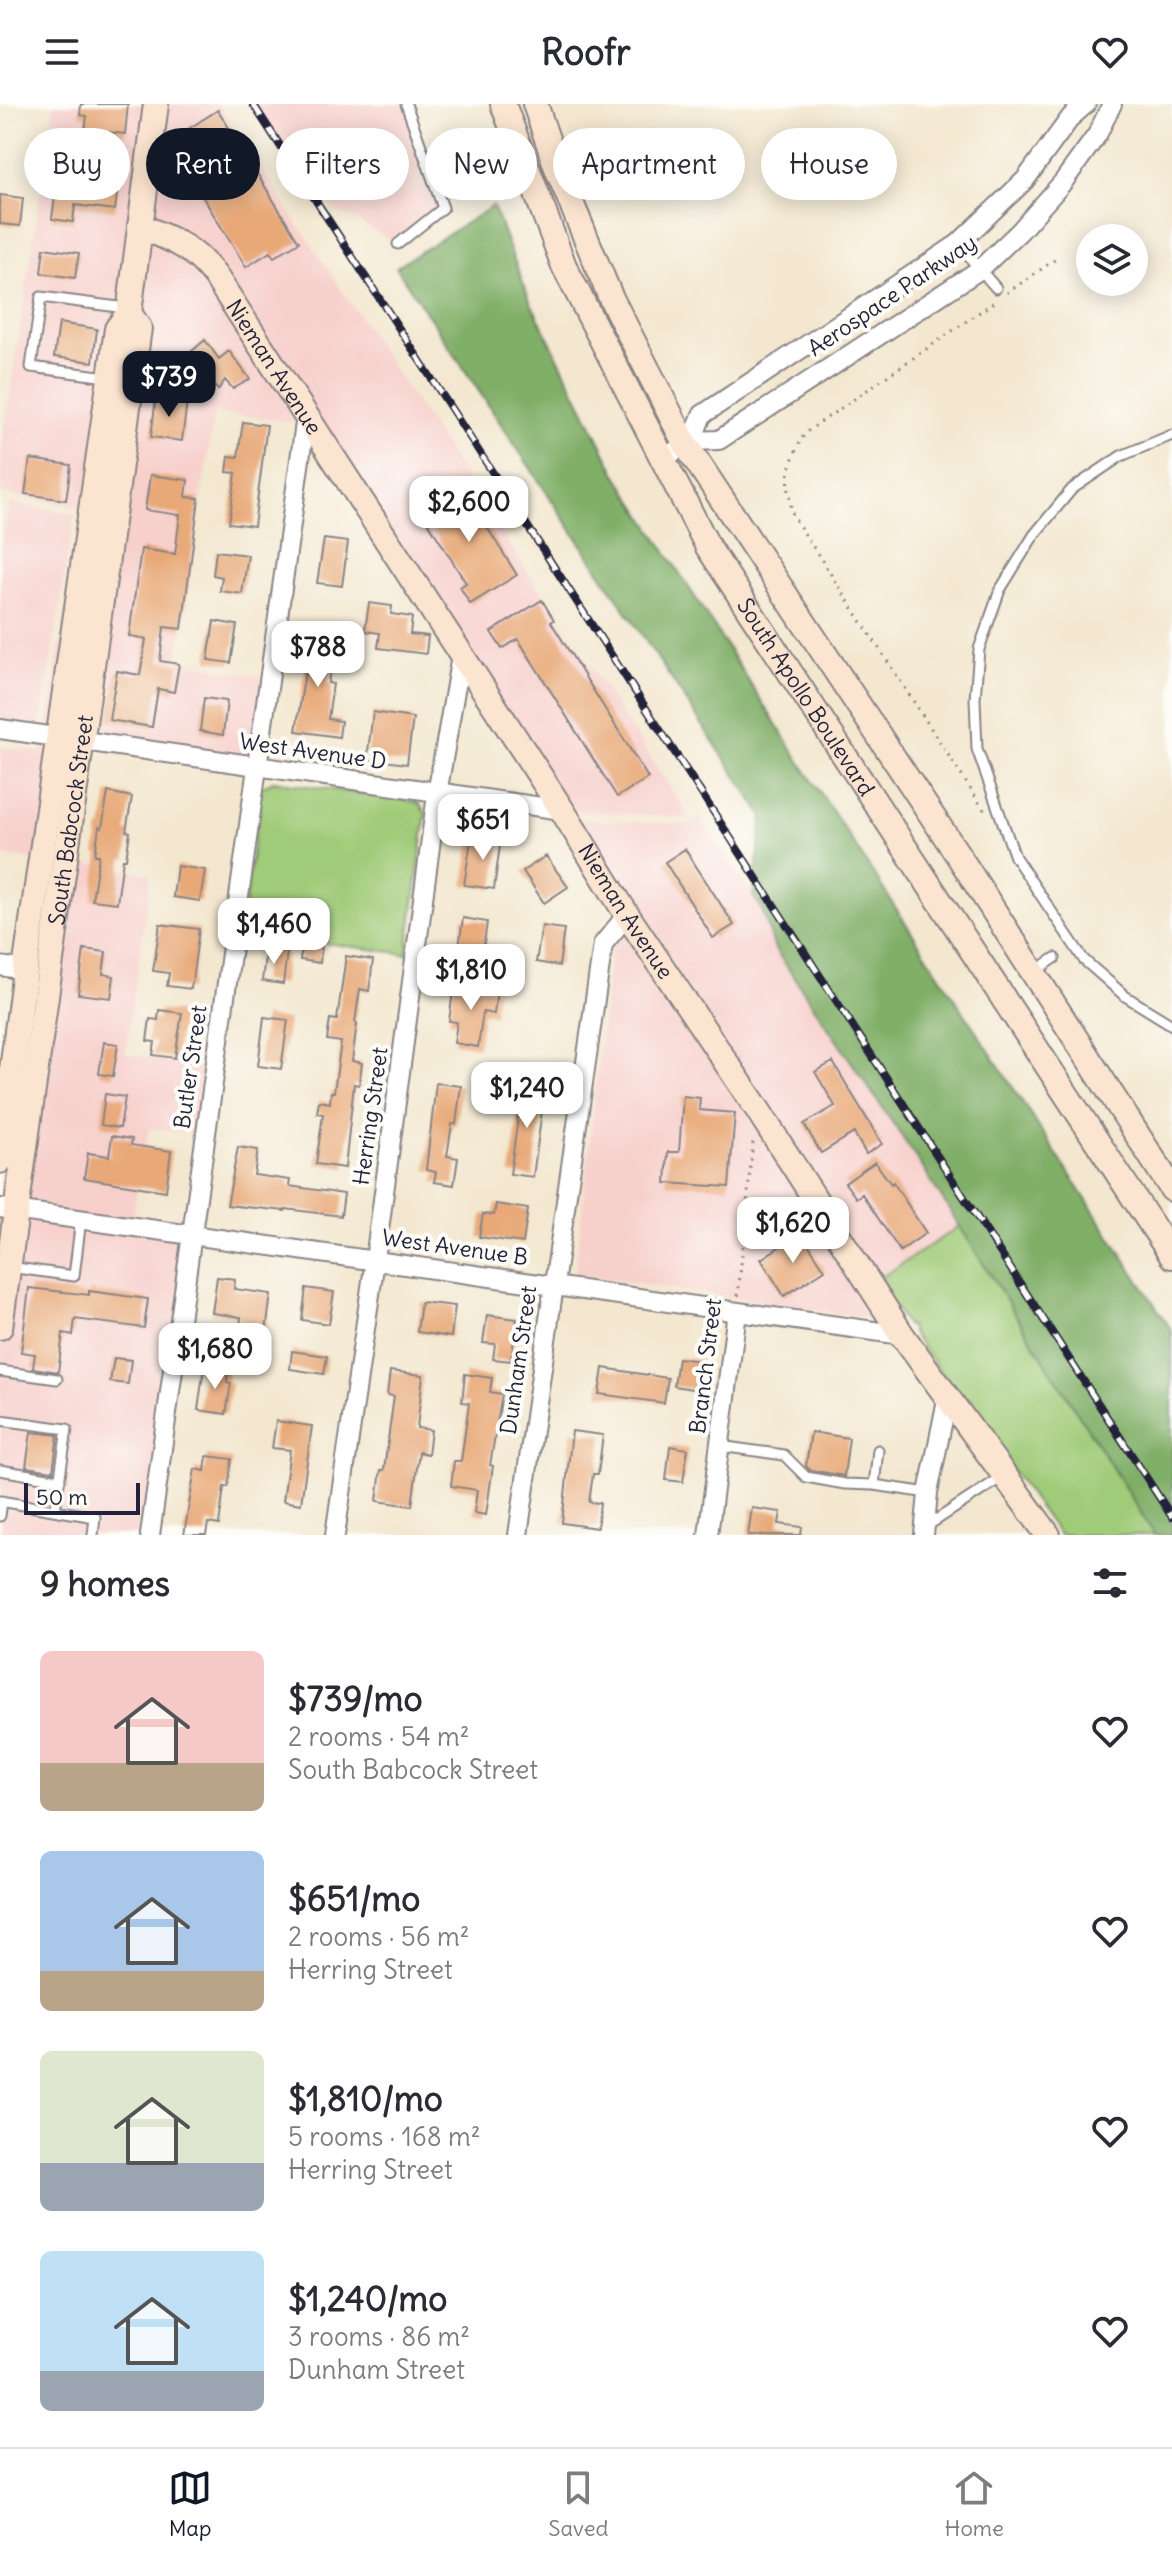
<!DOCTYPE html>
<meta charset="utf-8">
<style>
body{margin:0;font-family:Delius,sans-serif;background:#f7f7f7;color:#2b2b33;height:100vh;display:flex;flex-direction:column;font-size:30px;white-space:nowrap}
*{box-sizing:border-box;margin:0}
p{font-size:26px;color:#7c7c81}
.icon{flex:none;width:44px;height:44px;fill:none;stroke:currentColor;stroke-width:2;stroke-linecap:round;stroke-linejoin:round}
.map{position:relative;height:1431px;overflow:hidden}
.sheet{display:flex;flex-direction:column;background:#fff;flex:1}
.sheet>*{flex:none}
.top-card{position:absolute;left:24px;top:24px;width:1124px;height:72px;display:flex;gap:16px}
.controls{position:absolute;left:1076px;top:120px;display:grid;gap:16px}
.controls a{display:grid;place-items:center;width:72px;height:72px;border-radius:50%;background:#fff;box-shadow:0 4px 20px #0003;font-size:40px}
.scale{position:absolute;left:24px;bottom:20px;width:116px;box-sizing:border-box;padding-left:8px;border:4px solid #22223b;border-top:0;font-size:22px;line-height:28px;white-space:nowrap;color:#22223b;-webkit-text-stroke:6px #fdfcf7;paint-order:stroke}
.price{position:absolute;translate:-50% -68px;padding:0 18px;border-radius:16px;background:#fff;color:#222;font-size:26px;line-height:52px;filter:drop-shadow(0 2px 4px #0008)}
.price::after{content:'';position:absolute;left:50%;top:48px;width:24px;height:18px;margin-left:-12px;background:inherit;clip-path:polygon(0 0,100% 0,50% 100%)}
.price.on{background:#111827;color:#fff}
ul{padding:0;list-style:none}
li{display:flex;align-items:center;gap:24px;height:200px;padding:0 40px}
li span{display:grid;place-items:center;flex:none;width:224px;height:160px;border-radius:12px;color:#555}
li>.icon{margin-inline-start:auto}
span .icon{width:96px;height:96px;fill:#fffc;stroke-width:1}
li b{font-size:34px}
h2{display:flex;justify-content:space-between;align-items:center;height:96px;padding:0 40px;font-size:34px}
.pill{padding:0 28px;border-radius:36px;background:#fff;box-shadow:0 4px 20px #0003;font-size:28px;line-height:72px}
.pill.on{background:#111827;color:#fff}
header{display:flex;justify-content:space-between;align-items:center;height:104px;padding:0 40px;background:#fff;font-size:36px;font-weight:800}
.menu{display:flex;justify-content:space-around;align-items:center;height:112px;border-top:2px solid #e1e1e2;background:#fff;font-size:22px;color:#7c7c81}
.menu a{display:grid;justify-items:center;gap:4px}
.menu .on{color:#111827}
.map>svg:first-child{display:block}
</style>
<header><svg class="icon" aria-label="menu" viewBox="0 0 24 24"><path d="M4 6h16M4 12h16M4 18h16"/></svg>Roofr<svg class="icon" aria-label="heart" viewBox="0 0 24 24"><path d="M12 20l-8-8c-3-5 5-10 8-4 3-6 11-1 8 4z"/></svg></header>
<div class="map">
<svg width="1172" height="1431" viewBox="0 0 1172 1431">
<rect width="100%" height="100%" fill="#fdfcf7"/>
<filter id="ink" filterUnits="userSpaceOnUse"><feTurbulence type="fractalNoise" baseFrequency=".0125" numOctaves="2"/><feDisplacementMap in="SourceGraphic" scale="16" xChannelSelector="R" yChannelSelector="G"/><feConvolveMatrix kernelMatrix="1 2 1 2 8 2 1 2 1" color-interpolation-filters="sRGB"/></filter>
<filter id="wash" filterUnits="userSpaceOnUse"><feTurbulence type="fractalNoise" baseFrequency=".006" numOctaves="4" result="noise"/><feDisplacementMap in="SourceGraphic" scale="32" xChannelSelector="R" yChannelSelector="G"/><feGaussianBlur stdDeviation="1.8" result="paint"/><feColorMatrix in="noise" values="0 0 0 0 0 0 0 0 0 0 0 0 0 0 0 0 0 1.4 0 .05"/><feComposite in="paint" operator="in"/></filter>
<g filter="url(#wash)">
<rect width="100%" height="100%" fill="#f3e7cf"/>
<path fill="#f7d0cc" d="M 54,0 L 219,0 L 690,714 L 562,706 L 305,313 L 294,318 L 214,309 L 177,557 L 267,574 L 255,663 L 91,638 L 75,758 L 151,770 L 125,950 L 205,964 L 195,1030 L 149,1024 L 131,1121 L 191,1129 L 150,1431 L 0,1431 L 0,990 L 36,756 L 0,751 L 0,642 L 42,648 L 83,404 L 0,389 L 0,353 Z
M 253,0 L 406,0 L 443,104 L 398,140 L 313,93 Z
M 9,399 L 75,410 L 40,622 L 0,616 L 0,456 Z
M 682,688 L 761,803 L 775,845 L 960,1122 L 877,1176 L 577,715 L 692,721 L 696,718 L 697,711 Z
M 626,825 L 883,1216 L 575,1170 L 611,843 Z"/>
<path fill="#a0cb78" stroke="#61765a" stroke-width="2" d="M 273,677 L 417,698 L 426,709 L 407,850 L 241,828 L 261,683 Z
M 960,1122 L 1155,1431 L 1059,1431 L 911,1228 L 911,1223 L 907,1222 L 877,1176 Z"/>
<path fill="#80af68" stroke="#516852" stroke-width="2" d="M 493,102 L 530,197 L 615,368 L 801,659 L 1172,1227 L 1172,1431 L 1155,1431 L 919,1058 L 775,845 L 761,803 L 753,792 L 763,712 L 396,163 Z"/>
<g id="blocks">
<path fill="#e8a877" d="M 81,0 L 128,0 L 125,30 L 85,26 L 87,12 L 80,11 Z
M 218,6 L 299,138 L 274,153 L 270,148 L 246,163 L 194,79 L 185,85 L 171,62 L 197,45 L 185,27 Z
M 73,77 L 118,82 L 115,106 L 75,101 L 73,118 L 52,115 L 56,84 L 72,86 Z
M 0,91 L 23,94 L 20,122 L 0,120 Z
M 44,144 L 79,149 L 75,174 L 41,169 Z
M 59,219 L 97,225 L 93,258 L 54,253 Z
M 205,236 L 219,255 L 229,247 L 250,275 L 233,285 L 225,276 L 218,286 L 202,268 L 192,275 L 178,259 Z
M 156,293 L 187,297 L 182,337 L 151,333 Z
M 243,318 L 267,321 L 254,422 L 229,419 L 236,369 L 227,368 L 229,352 L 238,353 Z
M 30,355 L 71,361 L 66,396 L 25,390 Z
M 150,371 L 188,376 L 186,393 L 199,394 L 182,525 L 164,523 L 160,557 L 179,560 L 174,588 L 158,585 L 152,623 L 109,616 L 117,567 L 140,571 L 146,535 L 129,532 L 141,445 L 175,450 L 180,411 L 145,406 Z
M 461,382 L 517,471 L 470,500 L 460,483 L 466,479 L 421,407 Z
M 324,435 L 348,438 L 342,482 L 317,479 Z
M 216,447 L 248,451 L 242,490 L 220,487 L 222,473 L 213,471 Z
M 542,496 L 554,516 L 551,518 L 648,674 L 617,693 L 518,535 L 502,545 L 491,528 Z
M 369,499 L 392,502 L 391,510 L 412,513 L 410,530 L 428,532 L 426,550 L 378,544 L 380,529 L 365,527 Z
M 214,517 L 237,521 L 231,559 L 208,556 Z
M 311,527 L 335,531 L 328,579 L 333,580 L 328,615 L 341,617 L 339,633 L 296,627 Z
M 204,594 L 227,597 L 223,631 L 200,627 Z
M 373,608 L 413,614 L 407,660 L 367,655 Z
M 108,688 L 132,693 L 126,727 L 130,728 L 126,755 L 123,755 L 117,799 L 92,796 L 99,751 L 95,751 L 99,723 L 102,724 Z
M 472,730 L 501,734 L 494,785 L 464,781 Z
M 685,745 L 734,821 L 713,834 L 665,758 Z
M 546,752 L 568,783 L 544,799 L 523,767 Z
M 177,762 L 205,766 L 200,797 L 173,793 Z
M 463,814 L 487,818 L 482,854 L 458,850 Z
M 160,820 L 199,825 L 191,885 L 167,882 L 169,869 L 153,867 Z
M 542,822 L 564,825 L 559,862 L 536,858 Z
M 303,837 L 322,840 L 320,859 L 300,856 Z
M 84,845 L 106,848 L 103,870 L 114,872 L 111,894 L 78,890 Z
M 266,845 L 287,848 L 283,880 L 262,877 Z
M 346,852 L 373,856 L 369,887 L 360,885 L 355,918 L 357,919 L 352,957 L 362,959 L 359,981 L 354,980 L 345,1064 L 316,1060 L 323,1010 L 317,1009 L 319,997 L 330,999 L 331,988 L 334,988 L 341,938 L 327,936 L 330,915 L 337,916 Z
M 454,880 L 497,886 L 494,910 L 483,908 L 478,943 L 454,939 L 457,918 L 449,917 Z
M 159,906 L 182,909 L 175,954 L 153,951 L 155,938 L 147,937 L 150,915 L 158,916 Z
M 264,913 L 288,916 L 281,965 L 258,962 Z
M 104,938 L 118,940 L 113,972 L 99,970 Z
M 833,958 L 882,1040 L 866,1050 L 854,1029 L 821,1049 L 804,1020 L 835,1002 L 815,968 Z
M 436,979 L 461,982 L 456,1020 L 452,1020 L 447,1052 L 458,1054 L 454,1081 L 434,1078 L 436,1068 L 426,1066 Z
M 524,980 L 545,984 L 533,1073 L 510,1070 L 517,1021 L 518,1010 L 511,1009 L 513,993 L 522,994 Z
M 105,990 L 125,993 L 120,1024 L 101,1021 Z
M 683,992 L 700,994 L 699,1006 L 735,1009 L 729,1083 L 666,1079 L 668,1048 L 679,1048 Z
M 112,1032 L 132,1035 L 131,1041 L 171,1047 L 166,1087 L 84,1074 L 88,1049 L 109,1052 Z
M 238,1043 L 258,1046 L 254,1071 L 290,1076 L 289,1082 L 344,1090 L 341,1112 L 286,1105 L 285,1107 L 227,1101 Z
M 875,1058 L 891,1080 L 893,1078 L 926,1129 L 900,1147 L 862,1090 L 856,1094 L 845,1079 Z
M 496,1100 L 528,1105 L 523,1139 L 479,1133 L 483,1110 L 494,1111 Z
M 801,1129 L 825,1166 L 784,1192 L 761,1155 Z
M 217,1173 L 235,1175 L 234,1185 L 271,1190 L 266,1227 L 240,1223 L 241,1213 L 212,1209 Z
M 29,1184 L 89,1191 L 89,1187 L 148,1195 L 144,1224 L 75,1215 L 73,1231 L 63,1229 L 58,1268 L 33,1264 L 35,1250 L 21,1248 Z
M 306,1184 L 334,1188 L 329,1220 L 302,1216 Z
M 421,1198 L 455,1202 L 451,1233 L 417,1228 Z
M 487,1211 L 517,1215 L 511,1257 L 493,1255 L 495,1240 L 483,1239 Z
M 292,1247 L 327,1252 L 324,1270 L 290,1265 Z
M 114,1254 L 131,1256 L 128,1280 L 110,1278 Z
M 678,1254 L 702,1257 L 698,1286 L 674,1282 Z
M 204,1263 L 228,1267 L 227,1278 L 231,1279 L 226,1310 L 198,1306 Z
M 603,1264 L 668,1274 L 664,1299 L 599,1290 Z
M 390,1267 L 423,1271 L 417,1324 L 431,1326 L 428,1350 L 419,1348 L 412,1402 L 377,1397 L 381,1366 L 384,1366 L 394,1292 L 387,1291 Z
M 465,1270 L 492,1274 L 490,1288 L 502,1290 L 490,1361 L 493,1362 L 486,1411 L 474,1409 L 477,1386 L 451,1382 L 454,1357 L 461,1357 L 469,1299 L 462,1298 Z
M 276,1317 L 312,1322 L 301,1400 L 283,1397 L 290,1346 L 272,1344 Z
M 572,1327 L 603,1331 L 598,1370 L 593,1370 L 589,1398 L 600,1399 L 597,1424 L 562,1419 Z
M 31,1328 L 58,1331 L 53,1367 L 26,1363 Z
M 811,1328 L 849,1334 L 844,1372 L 810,1366 L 806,1362 Z
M 670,1342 L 688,1345 L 683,1378 L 666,1376 Z
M 207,1352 L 232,1355 L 228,1383 L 224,1383 L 219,1421 L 208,1419 L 206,1431 L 184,1431 L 195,1365 L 205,1367 Z
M 752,1404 L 781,1408 L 779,1420 L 802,1423 L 801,1431 L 748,1431 Z"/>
</g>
</g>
<g filter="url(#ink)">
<use href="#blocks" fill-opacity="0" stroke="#8a8485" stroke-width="2"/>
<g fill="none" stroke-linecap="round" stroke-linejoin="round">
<defs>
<path id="lane" d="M 398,140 L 443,104 L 406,0
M 958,140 L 996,184
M 107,273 L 31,263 L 41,193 L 126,204
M 1172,331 L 1121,352 L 1072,385 L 1034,431 L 1000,486 L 979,545 L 975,595 L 977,645 L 1015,753 L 1084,856 L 1125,892 L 1172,921
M 1036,867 L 1055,854
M 9,1163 L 74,1172 L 81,1115
M 0,1267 L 57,1275
M 0,1316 L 67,1325 L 55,1406
M 720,1342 L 784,1351 L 806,1373 L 845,1380 L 874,1381
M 878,1346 L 874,1381 L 928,1389
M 0,1366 L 60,1376
M 0,1397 L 95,1413 L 93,1431
M 0,1412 L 2,1397
M 927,1422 L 1002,1373"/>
<path id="street" d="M 692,337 L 702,311 L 958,140 L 1025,76 L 1071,13 L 1086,0
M 662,355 L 692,337 L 719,336 L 979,166 L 1020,127 L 1063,78 L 1097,31 L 1112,0
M 0,625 L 562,706
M 0,862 L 25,866
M 0,1104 L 902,1231
M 150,1431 L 306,312
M 335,1431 L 375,1156 L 437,690 L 461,552
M 518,1431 L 603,840 L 627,811
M 708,1431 L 737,1208
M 924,1431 L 928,1389 L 947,1296"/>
<g id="secondary">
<path id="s1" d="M 503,0 L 564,162 L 708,443 L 1172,1152"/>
<path d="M 535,0 L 558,67 L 610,192 L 686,341 L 958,751 L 1172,1085"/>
<path id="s2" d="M 140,122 C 175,137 192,142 216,173 L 562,706 L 627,811 L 756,1003 L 902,1231 L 1048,1431"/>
<path d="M 0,1057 L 25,866 L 117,225 L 129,209 L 156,0"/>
<path id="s3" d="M 0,1223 L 139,224 L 129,209"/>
</g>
</defs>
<use href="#lane" stroke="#8a8485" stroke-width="13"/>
<use href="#street" stroke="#8a8485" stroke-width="22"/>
<use href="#secondary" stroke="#8a8485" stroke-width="28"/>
<path stroke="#8a8485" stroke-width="3" stroke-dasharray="2 6" stroke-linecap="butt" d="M 1007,189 L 1056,155
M 984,706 L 793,412 C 785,377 787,361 805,329 L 997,196
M 738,1192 L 753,1037"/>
<use href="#lane" stroke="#fff" stroke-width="9"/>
<use href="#street" stroke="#fff" stroke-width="18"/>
<use href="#secondary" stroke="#fce5d0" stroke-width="24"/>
<defs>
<path id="rail" d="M 253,0 L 1172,1413"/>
</defs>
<use href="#rail" stroke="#22223b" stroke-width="8"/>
<use href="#rail" stroke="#fdfcf7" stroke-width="5" stroke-dasharray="15" stroke-linecap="butt"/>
</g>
</g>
<g text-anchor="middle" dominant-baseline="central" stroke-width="8" stroke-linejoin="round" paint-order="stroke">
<g font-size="22" fill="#22223b" stroke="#fdfcf7">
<text transform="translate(892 191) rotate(-34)">Aerospace Parkway</text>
<text stroke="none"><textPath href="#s2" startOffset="200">Nieman Avenue</textPath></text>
<text stroke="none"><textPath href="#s1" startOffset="668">South Apollo Boulevard</textPath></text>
<text transform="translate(313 647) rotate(8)">West Avenue D</text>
<text stroke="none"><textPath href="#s3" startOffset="512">South Babcock Street</textPath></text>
<text stroke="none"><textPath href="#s2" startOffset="848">Nieman Avenue</textPath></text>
<text transform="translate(190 963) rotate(-82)">Butler Street</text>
<text transform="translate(370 1012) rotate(-82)">Herring Street</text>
<text transform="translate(455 1143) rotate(8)">West Avenue B</text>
<text transform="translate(518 1256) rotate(-82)">Dunham Street</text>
<text transform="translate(705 1262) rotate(-83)">Branch Street</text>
</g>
</g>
</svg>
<div class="controls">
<a><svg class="icon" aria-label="layers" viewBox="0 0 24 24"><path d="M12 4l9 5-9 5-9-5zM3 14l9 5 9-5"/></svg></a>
</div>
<div class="scale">50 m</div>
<b class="price on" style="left:169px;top:315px">$739</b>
<b class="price" style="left:469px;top:440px">$2,600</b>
<b class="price" style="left:318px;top:585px">$788</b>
<b class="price" style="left:483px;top:758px">$651</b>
<b class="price" style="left:274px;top:862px">$1,460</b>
<b class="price" style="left:471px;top:908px">$1,810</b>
<b class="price" style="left:527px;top:1026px">$1,240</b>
<b class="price" style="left:793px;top:1161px">$1,620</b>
<b class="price" style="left:215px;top:1287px">$1,680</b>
<div class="top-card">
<a class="pill">Buy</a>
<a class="pill on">Rent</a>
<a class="pill">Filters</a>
<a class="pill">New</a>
<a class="pill">Apartment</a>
<a class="pill">House</a>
</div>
</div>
<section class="sheet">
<h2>9 homes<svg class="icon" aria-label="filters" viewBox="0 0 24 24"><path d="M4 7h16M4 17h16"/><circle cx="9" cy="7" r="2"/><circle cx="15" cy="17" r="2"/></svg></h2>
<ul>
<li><span style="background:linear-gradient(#f6c9c9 70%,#b9a48a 0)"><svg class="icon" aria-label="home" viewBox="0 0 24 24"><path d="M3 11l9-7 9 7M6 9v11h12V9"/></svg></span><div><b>$739/mo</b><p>2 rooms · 54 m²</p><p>South Babcock Street</p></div><svg class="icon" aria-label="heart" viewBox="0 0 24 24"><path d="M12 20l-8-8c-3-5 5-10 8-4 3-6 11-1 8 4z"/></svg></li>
<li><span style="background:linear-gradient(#a9c7e8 75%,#b9a48a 0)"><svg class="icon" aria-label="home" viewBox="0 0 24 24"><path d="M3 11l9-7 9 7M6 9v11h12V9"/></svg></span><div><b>$651/mo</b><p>2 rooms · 56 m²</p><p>Herring Street</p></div><svg class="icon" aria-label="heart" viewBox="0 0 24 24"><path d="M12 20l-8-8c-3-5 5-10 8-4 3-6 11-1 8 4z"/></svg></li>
<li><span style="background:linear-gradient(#dfe7d0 70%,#9aa5b1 0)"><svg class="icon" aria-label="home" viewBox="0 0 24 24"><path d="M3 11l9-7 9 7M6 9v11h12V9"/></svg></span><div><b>$1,810/mo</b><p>5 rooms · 168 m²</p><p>Herring Street</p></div><svg class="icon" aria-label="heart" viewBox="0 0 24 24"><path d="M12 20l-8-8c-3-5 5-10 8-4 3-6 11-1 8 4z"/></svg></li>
<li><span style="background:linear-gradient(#bfe0f5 75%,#9aa5b1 0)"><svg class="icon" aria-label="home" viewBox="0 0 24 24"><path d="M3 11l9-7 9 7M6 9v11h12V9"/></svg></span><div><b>$1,240/mo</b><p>3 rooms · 86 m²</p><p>Dunham Street</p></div><svg class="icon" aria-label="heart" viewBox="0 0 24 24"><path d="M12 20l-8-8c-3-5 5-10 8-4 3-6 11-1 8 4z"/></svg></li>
</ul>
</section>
<nav class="menu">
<a class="on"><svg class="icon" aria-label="map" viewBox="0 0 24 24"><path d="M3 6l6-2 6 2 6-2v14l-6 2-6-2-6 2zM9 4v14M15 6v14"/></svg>Map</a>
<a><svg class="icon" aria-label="saved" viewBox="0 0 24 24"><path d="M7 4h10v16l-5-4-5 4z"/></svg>Saved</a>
<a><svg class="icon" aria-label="home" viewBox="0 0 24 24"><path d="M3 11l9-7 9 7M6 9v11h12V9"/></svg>Home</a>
</nav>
